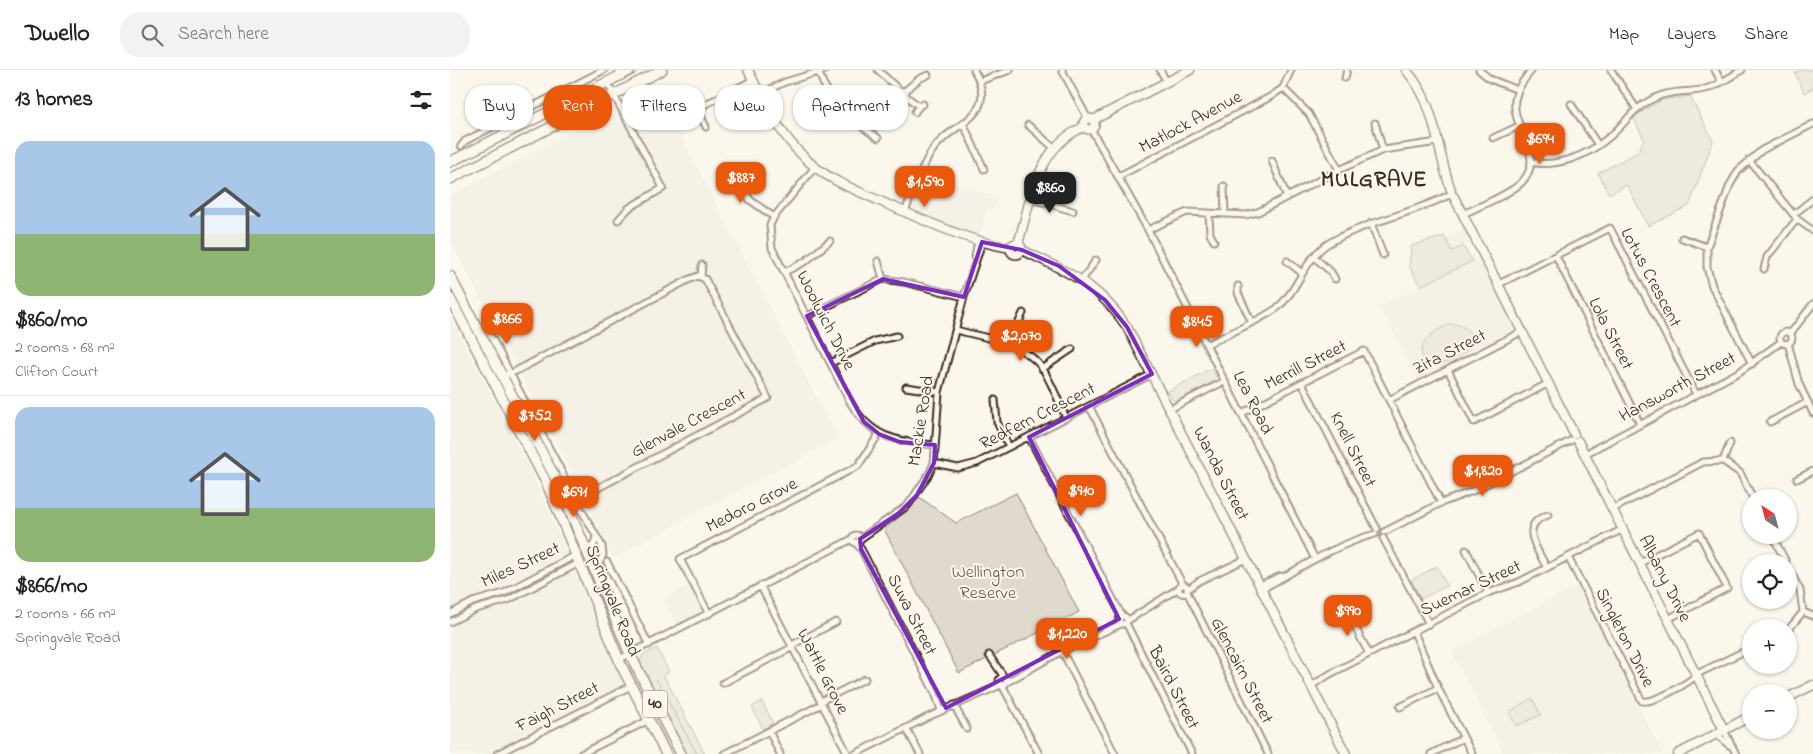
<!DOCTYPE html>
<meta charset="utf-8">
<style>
body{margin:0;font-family:"Indie Flower",sans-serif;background:#f2f2f2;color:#222;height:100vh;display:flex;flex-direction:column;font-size:19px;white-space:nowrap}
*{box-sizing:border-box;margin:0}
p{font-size:16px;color:#767676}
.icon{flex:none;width:28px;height:28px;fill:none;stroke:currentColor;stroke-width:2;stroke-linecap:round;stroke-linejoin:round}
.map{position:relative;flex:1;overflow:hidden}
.side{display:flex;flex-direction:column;background:#fff;width:450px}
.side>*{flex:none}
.top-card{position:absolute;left:15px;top:15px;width:475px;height:45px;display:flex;gap:10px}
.needle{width:32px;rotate:324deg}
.fabs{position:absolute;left:1292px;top:419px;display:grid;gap:10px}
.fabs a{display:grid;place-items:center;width:55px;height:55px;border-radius:50%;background:#fff;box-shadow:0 1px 4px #0004;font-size:25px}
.price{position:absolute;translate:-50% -42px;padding:0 11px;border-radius:10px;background:#ea580c;color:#fff;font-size:16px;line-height:32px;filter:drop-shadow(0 1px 2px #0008)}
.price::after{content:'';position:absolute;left:50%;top:30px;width:15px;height:11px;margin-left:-8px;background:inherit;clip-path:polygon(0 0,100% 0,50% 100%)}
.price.active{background:#222;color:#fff}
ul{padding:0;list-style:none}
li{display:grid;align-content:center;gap:10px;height:265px;padding:0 15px}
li+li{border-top:1px solid #e0e0e0}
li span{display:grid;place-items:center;height:155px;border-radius:15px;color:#555}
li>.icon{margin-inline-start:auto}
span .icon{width:90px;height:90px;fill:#fffc;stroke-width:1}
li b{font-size:21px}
h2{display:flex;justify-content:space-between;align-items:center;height:60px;padding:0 15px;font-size:21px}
.pill{padding:0 18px;border-radius:20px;background:#fff;box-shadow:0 1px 4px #0004;font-size:18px;line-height:45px}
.pill.active{background:#ea580c;color:#fff}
header{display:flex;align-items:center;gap:30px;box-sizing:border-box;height:70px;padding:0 25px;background:#fff;border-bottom:1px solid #e0e0e0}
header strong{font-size:24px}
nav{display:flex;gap:28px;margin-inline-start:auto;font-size:18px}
.search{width:350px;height:45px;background:#f2f2f2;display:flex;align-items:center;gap:12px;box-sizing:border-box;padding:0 18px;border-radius:20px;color:#767676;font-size:19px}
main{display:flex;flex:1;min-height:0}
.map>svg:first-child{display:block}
</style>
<header>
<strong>Dwello</strong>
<div class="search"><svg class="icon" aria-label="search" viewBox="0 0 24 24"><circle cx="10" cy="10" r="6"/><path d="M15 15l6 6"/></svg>Search here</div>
<nav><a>Map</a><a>Layers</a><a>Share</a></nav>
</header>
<main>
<section class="side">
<h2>13 homes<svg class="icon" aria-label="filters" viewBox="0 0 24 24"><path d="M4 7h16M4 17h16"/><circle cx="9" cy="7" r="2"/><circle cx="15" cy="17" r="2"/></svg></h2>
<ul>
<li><span style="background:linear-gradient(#a9c7e8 60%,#8fb573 0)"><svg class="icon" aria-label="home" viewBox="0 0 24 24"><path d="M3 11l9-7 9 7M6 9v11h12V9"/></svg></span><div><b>$860/mo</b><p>2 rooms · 68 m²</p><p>Clifton Court</p></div></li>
<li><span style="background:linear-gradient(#a9c7e8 65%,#8fb573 0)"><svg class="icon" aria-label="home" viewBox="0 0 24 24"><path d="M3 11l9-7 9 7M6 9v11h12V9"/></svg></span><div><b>$866/mo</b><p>2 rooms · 66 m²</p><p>Springvale Road</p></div></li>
</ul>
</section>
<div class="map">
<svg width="1363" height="684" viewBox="0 0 1363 684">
<rect width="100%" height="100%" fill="#fbf7ec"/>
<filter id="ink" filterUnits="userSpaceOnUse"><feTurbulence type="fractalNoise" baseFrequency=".02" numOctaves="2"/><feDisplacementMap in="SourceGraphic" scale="10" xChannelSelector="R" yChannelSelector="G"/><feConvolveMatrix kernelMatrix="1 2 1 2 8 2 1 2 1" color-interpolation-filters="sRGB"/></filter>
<g filter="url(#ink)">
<path fill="#ede8dd" d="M 205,16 L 388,369 L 163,488 L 129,417 L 0,170 L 0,126 Z
M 478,103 L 548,128 L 544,140 L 537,139 L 529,167 L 481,150 L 483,146 L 465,139 L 463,135 Z
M 1016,159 L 1023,172 L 1002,181 L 995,168 Z
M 1030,188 L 1066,259 L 967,310 L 930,236 Z
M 0,247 L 82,403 L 173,614 L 37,684 L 0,684 Z
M 238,516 L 252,543 L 227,556 L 213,529 Z
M 1127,516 L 1213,684 L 1054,684 L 1001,581 Z"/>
<path fill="#dfd9ce" stroke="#8d8276" d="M 1351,0 L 1363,0 L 1363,18 L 1354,23 L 1345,3 Z
M 1240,26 L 1263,71 L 1239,136 L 1198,156 L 1177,115 L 1159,124 L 1148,103 L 1188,82 L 1194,69 L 1183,47 L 1212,30 Z
M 994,166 L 1002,181 L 1013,176 L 1023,191 L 970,216 L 959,196 L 961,176 Z
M 1000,254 C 1010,253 1027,262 1021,275 C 1017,283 1000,292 992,294 C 979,297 967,289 973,275 C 978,264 990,259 1000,254 Z
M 762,298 L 767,307 L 765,311 L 726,331 L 722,329 L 718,321 Z
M 566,423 L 629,542 L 509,603 L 434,459 L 461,438 L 469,427 L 506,453 Z
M 987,496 L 997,516 L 971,529 L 961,510 Z
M 207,578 L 219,602 L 214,606 L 255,684 L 237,684 L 190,591 L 193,585 Z
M 179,592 L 227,684 L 220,684 L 180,601 Z
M 1082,628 L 1091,645 L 1066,656 L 1059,642 Z
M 312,631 L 323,653 L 313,659 L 302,637 Z"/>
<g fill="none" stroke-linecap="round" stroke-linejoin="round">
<path stroke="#85796d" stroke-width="1" d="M 206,609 L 247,684"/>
<defs>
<path id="street" d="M 428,0 L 449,20 L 455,21 L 457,27 L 469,36
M 612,0 L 638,49
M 710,0 L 717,12
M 1029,0 L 1040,9 L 1068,20
M 1161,0 L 1186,38
M 1265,0 L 1271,11
M 369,3 C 379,33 402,50 428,68
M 895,8 L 897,0
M 530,11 L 560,0
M 157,12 L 213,118 L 179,138 L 168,150
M 833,18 L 859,44 L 889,100
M 455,21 L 469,9 L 478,5
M 310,24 L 335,12 L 375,0
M 1121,34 L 1148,75
M 465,42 L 469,36 L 473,34
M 925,53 L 933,80
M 514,55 L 534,99
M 578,55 L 604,78
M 256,57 L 250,44 L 252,36 L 303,10
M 641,59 L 698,160 L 865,489
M 1043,68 L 1069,56
M 11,76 L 15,71 L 154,0
M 1299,90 L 1347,149 L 1363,161
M 822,91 L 837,127
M 1081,92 C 1107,98 1138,85 1158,68 C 1178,52 1180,39 1207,27 C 1222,20 1239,23 1255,19 C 1268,16 1281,6 1292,0
M 365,97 L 324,147 L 320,155 L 322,178 L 399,330 C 420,368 445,371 485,375
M 282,99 L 300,130 L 324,147
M 669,106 L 820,27 L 833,18 L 841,0
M 774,116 L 775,144
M 582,129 L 623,141
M 455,142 C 463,122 470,99 482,81 C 501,51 551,49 524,0
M 759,144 L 760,164 L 764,171
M 1013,144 C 1030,136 1058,125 1071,113 C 1098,86 1061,59 1065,30 C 1067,18 1074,9 1082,0
M 1344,144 L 1363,129
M 921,153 L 933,185
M 698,160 L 737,142 L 796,145 L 808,142 L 889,100 L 933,80 L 988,72
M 1232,168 L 1257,177
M 1106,186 L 1190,354
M 525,187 L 528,170
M 864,187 L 881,202 L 885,209
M 428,191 L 433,209
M 837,191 L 852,203
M 1314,199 L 1317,187 L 1347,149
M 335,202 L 356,191 L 380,171
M 251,206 L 252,195
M 632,210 L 646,190
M 1049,214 L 1160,158 L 1246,324
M 788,216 L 788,223 L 801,251
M 357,246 L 433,209 L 454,212 L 514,227
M 39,247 L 36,257 L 120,418 L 129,428
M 506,260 C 535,268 574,272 593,299 C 602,314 609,332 616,348
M1330 268a6 6 0 1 1 12 0a6 6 0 1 1-12 0Z
M 1340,264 L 1363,234
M 1338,273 L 1349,314 L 1363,343
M 559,274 L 573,243
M 756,275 C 776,265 811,250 827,238 C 849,220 854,188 879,173 C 916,151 960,145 999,125
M 381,293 L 425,271 L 447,266
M 1302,294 L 1262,216 L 1257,197 L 1257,177 L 1280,115 L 1288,101 L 1312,80 L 1363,54
M 592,299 L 622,279
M 998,300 L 1024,352 L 1099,313
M 52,306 L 64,302 L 240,209 L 248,206 L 255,209 L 318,328 L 129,428
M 852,313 L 927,459
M 456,317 L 489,322
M 545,330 L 547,352 L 559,377
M 939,330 L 1073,261
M 639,336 L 733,515
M 720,339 L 775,311
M 792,343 L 914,281 L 991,433
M 1320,352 L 1358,332
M 579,367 L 672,546
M 1135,384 L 1289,302 L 1331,272
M 1273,391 L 1280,373
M 484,393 L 508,398 L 527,393 L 702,304
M 1347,409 L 1363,401
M 129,428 L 129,436 L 152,476 L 148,482 L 140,487
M 1163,439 L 1253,392 L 1273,391 L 1290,403 L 1303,428
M 934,462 L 991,433 L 1025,420 L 1122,370
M 1322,465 L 1336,492
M402 469a4 4 0 1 1 8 0a4 4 0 1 1-8 0Z
M 933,468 L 979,554
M 410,469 L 458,435 L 479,404 L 484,393 L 489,322 L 514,227 L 532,172
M 405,472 L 411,479 L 485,623 L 491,640
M 137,479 L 144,475 L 146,466
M 1016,480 L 1038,523
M 1118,487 L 1192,631 C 1204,634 1240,612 1249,603 L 1301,578
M 157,492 L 199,575
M 1190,493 L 1249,463 L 1277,518 L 1218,549
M 1097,498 C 1087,479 1068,454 1098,445
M 1339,499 L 1350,520 L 1353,542 L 1339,559
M 146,500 L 153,485 L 152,476
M728.5 519a4.5 4.5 0 1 1 9 0a4.5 4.5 0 1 1-9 0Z
M 810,515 L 831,506
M 311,517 L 398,684
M 812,519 C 849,499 884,475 925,464
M 737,520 L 749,511 L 796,489
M 737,522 L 818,684
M 896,540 L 919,584
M 1353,542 L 1363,546
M 0,544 L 23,532 L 54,523 L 126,485
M 259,544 L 230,489 L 408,396 L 429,364
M669 550a4 4 0 1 1 8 0a4 4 0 1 1-8 0Z
M 677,551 L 729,518
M 0,552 L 26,539 L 58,530 L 129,493
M 676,553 L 742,684
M 964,562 L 988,618 L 1022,684
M 342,575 L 386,552
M 612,581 L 665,684
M 539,585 L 554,607
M 168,590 L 402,469
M549 611a4 4 0 1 1 8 0a4 4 0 1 1-8 0Z
M 557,612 L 612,581 L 671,554
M 273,613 L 343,577
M 552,615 L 589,684
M 861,616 L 880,604 L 1038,523 L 1069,512 L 1173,459
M 371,631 L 415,609
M 504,635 L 517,659
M 950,637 L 988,618
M 456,658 L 470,684
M 1274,660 L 1286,684
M 319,661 L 330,684
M 1266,664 L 1279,675
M 47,684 L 181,616
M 131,684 L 199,650
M 274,684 L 372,634
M 405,684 L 478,647 L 551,615
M 981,684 L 1013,668"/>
<path id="secondary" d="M 298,0 C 314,32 329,64 356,89 C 377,110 406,120 432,132 C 474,150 516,171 561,178
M 956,0 C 987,34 986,79 1001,120
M633.5 54a5.5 5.5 0 1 1 11 0a5.5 5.5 0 1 1-11 0Z
M 643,50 L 740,0
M 1004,127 L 1124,364
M560.5 179a5.5 5.5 0 1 1 11 0a5.5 5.5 0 1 1-11 0Z
M 568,174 C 581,130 587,76 634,57
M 572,180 C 617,202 647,212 677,257 L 896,684
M 1128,371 L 1274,660"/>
<path id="primary" d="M 1339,627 L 1363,615
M 1228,684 L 1301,646"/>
<path id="highway" d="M 0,92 L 181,0
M 0,109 L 212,0
M 0,206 L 109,415 L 180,584 L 231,684
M 0,228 L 97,414 L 171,595 L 216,684"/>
</defs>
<use href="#street" stroke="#3b2a1e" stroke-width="9"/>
<use href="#secondary" stroke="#3b2a1e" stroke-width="11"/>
<use href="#primary" stroke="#3b2a1e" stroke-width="11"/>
<use href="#highway" stroke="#3b2a1e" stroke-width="12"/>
<use href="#street" stroke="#fbf7ec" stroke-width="5"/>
<use href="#secondary" stroke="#fbf7ec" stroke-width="8"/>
<use href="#primary" stroke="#fbf7ec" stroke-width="8"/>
<use href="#highway" stroke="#fbf7ec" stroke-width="9"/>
</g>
</g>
<path d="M0 0H1363V684H0ZM 532,172 L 572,180 L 609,196 L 655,230 L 677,257 L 702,304 L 579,367 L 669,549 L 496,638 L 411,479 L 410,469 L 449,443 L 467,425 L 484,393 L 485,375 L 450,372 L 429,364 L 414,352 L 357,246 L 433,209 L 514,227 Z" fill="#fbf7ec" fill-opacity=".55" fill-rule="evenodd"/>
<path fill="none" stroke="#7b2cbf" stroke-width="4" stroke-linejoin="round" d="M 532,172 L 572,180 L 609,196 L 655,230 L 677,257 L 702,304 L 579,367 L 669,549 L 496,638 L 411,479 L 410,469 L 449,443 L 467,425 L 484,393 L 485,375 L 450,372 L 429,364 L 414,352 L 357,246 L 433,209 L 514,227 Z"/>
<g text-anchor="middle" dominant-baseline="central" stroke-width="4" stroke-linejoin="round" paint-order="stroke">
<rect fill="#fbf7ec" stroke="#75685c" stroke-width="1" x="192.5" y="620.5" width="25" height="27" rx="4"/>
<g font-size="16" font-weight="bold" fill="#3b2a1e">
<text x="205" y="634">40</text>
</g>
<g font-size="18" fill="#3b2a1e" stroke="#fbf7ec">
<text transform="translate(741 53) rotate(-28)">Matlock Avenue</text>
<text transform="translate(1200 208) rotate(62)">Lotus Crescent</text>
<text transform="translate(375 251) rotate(63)">Woolwich Drive</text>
<text transform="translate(1160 264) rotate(63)">Lola Street</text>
<text transform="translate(1000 283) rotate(-27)">Zita Street</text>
<text transform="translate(856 296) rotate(-27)">Merrill Street</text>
<text transform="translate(1228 318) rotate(-28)">Hansworth Street</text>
<text transform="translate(802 333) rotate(63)">Lea Road</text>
<text transform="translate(588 347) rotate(-27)">Redfern Crescent</text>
<text transform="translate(472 351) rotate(-81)">Mackie Road</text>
<text transform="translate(239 354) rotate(-28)">Glenvale Crescent</text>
<text transform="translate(902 380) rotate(63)">Knell Street</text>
<text transform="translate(770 404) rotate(63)">Wanda Street</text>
<text transform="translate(302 436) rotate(-27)">Medoro Grove</text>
<text transform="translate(71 496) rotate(-25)">Miles Street</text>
<text transform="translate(1214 509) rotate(63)">Albany Drive</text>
<text transform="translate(1021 519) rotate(-25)">Suemar Street</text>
<text transform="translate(162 531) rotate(68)">Springvale Road</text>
<text transform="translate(461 545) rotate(63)">Suva Street</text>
<text transform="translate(1174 568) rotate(63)">Singleton Drive</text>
<text transform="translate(791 601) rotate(63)">Glencairn Street</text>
<text transform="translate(372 602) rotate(63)">Wattle Grove</text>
<text transform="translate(723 618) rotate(63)">Baird Street</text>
<text transform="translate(108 638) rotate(-27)">Faigh Street</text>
</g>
<g font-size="18" fill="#64564a" stroke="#fbf7ec">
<text x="538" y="503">Wellington<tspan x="538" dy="21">Reserve</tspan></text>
</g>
<g font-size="22" font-weight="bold" letter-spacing="1" fill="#3b2a1e" stroke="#fbf7ec">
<text x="924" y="111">MULGRAVE</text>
</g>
</g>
</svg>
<div class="fabs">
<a><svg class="needle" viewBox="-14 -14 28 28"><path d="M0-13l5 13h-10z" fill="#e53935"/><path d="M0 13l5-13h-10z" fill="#767676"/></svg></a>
<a><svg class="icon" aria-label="locate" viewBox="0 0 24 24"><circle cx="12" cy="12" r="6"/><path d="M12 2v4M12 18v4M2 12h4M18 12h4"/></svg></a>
<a>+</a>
<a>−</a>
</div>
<b class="price" style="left:1090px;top:95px">$694</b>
<b class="price" style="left:291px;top:134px">$887</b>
<b class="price" style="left:475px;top:138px">$1,590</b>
<b class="price active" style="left:600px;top:144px">$860</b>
<b class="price" style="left:57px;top:275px">$866</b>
<b class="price" style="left:747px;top:278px">$845</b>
<b class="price" style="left:571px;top:292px">$2,070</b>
<b class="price" style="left:85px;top:372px">$752</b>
<b class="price" style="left:1033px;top:427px">$1,820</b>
<b class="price" style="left:631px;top:447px">$910</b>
<b class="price" style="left:124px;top:448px">$691</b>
<b class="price" style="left:898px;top:567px">$990</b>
<b class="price" style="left:617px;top:590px">$1,220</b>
<div class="top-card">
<a class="pill">Buy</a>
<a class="pill active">Rent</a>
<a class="pill">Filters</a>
<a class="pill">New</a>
<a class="pill">Apartment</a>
</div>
</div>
</main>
